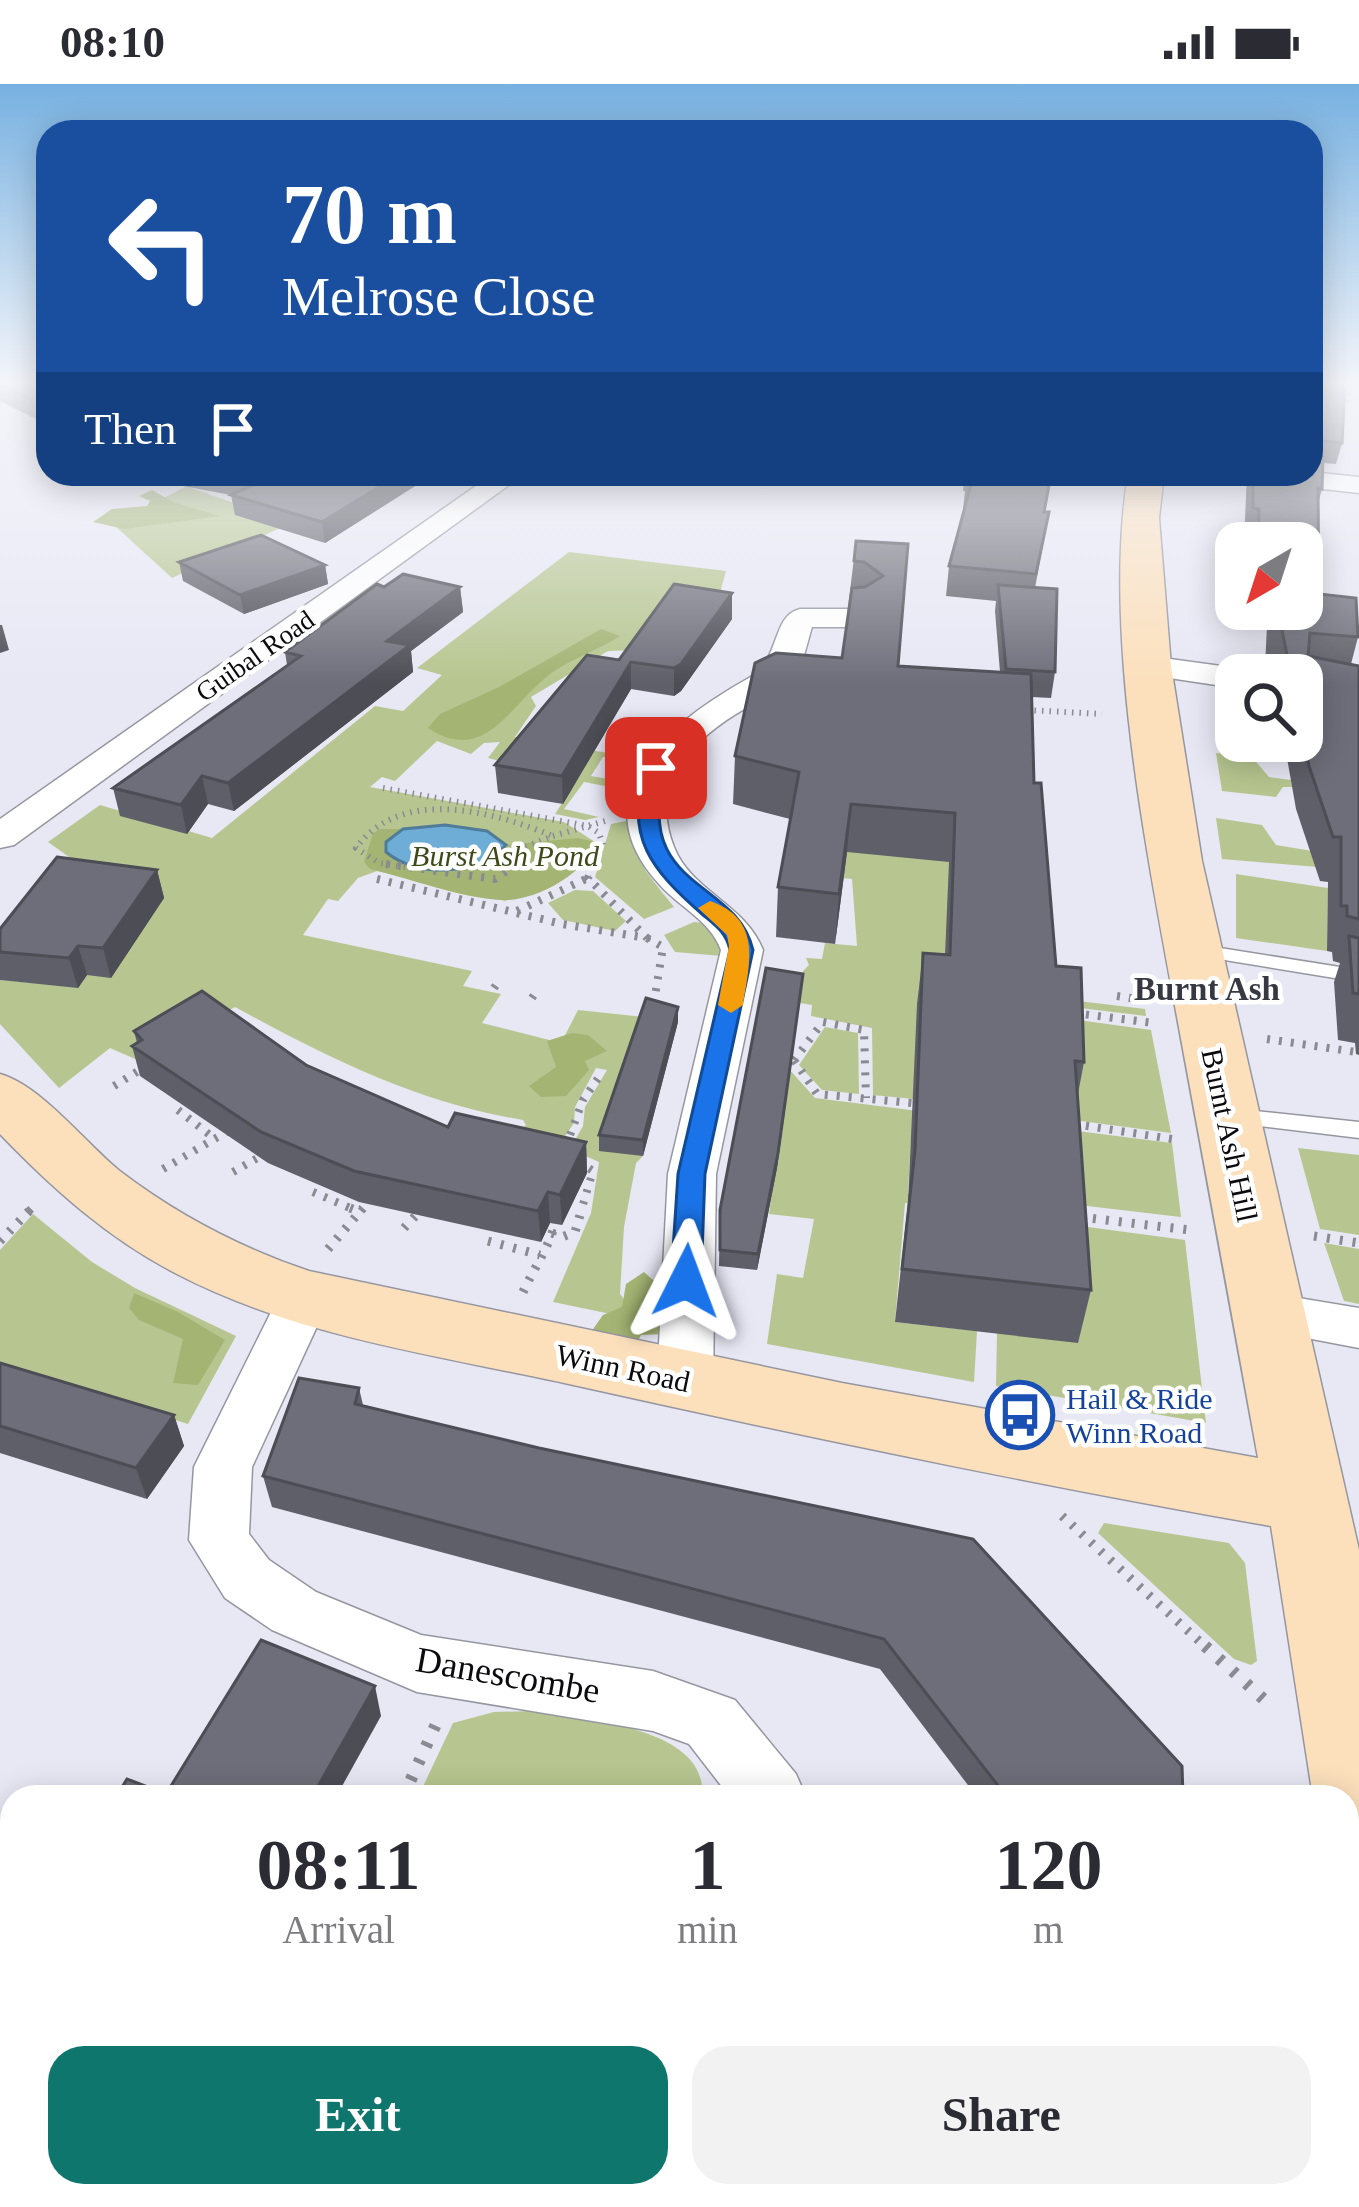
<!DOCTYPE html>
<style>
:root{--surface:#fff;--page:#f2f2f3;--text:#2b2b33;--muted:#7c7c81;--accent:#0f766e}
body{margin:0;font-family:Georgia,serif;background:var(--page);color:var(--text);height:100vh;display:flex;flex-direction:column;font-size:45px;white-space:nowrap}
*{box-sizing:border-box;margin:0}
p{font-size:39px;color:var(--muted)}
.icon{flex:none;width:66px;height:66px;fill:none;stroke:currentColor;stroke-width:2;stroke-linecap:round;stroke-linejoin:round}
.map{position:relative;flex:1;overflow:hidden}
.side{position:absolute;left:0px;top:1701px;width:1359px;height:423px;display:flex;flex-direction:column;background:var(--surface);border-radius:36px 36px 0 0;box-shadow:0 6px 30px #0003}
.side>*{flex:none}
.guide{position:absolute;left:36px;top:36px;width:1287px;height:366px;border-radius:36px;box-shadow:0 6px 30px #0003;background:#1a4fa0;color:#fff;overflow:hidden}
.needle{width:78px;rotate:219deg}
.buttons{position:absolute;left:1215px;top:438px;display:grid;gap:24px}
.buttons a{display:grid;place-items:center;width:108px;height:108px;border-radius:24px;background:var(--surface);box-shadow:0 6px 30px #0003;font-size:60px}
.pin{position:absolute;display:grid;place-items:center;width:102px;height:102px;color:#fff;margin:-51px;border-radius:24px;box-shadow:0 6px 18px #0006}
.me{position:absolute;width:132px;margin:-66px;rotate:3deg;stroke-linejoin:round;filter:drop-shadow(0 0 9px #0008)}
.turn{display:flex;align-items:center;gap:42px;height:252px;padding:0 48px;font-size:54px}
.turn .icon{width:156px;height:156px;stroke-width:2.5}
.turn b{display:block;font-size:84px;line-height:102px}
.then{display:flex;align-items:center;height:114px;padding:0 48px;background:#0003;gap:24px;font-size:45px}
.eta{display:flex;justify-content:space-evenly;align-items:center;height:204px;text-align:center}
.eta b{font-size:72px;font-weight:800;line-height:84px}
.button{display:flex;gap:24px;margin-top:auto;padding:24px 48px}
.button a{flex:1;height:138px;border-radius:36px;background:var(--accent);color:#fff;font-size:48px;font-weight:800;line-height:138px;text-align:center}
.button a+a{background:var(--page);color:var(--text)}
.status{display:flex;justify-content:space-between;align-items:center;height:84px;padding:0 60px;background:var(--surface);direction:ltr}
.status svg{height:33px;fill:currentColor}
.map>svg:first-child{display:block}
.green{fill:#b7c690}
.forest{fill:#a3b473}
.water{fill:#6eadd6;stroke:#507c9a;stroke-width:3}
.lines{fill:none;stroke-linecap:round;stroke-linejoin:round}
.lane-casing{stroke:#9696a1;stroke-width:3}
.street-casing{stroke:#9696a1;stroke-width:3}
.secondary-casing{stroke:#9696a1;stroke-width:3}
.path-far4{stroke:#898a92;stroke-width:4.5;stroke-dasharray:1.5 4.5;stroke-linecap:butt}
.path-far3{stroke:#898a92;stroke-width:6;stroke-dasharray:1.5 6;stroke-linecap:butt}
.path-far2{stroke:#898a92;stroke-width:8;stroke-dasharray:3 9;stroke-linecap:butt}
.path-far1{stroke:#898a92;stroke-width:9;stroke-dasharray:3 10;stroke-linecap:butt}
.path{stroke:#898a92;stroke-width:12;stroke-dasharray:4.5 14;stroke-linecap:butt}
.lane{fill:#fff;fill-rule:evenodd}
.street{fill:#fff;fill-rule:evenodd}
.secondary{fill:#fce0bc;fill-rule:evenodd}
.wall{fill:#5e5f68}
.shaded-wall{fill:#4c4d55}
.building{fill:#6d6e79;stroke:#4c4d55;stroke-width:3}
.route{fill:#1a73e8;stroke:#114b97;stroke-width:3}
.slow{fill:#f59e0b}
.labels{text-anchor:middle;dominant-baseline:central;stroke-width:9;stroke-linejoin:round;paint-order:stroke}
.far-street-label{font-size:27px;fill:#0b0b0f;stroke:#fff}
.park-label{font-size:30px;font-style:italic;fill:#3f4a1a;stroke:#fff}
.street-label{font-size:30px;fill:#0b0b0f;stroke:#fff}
.transit-label{font-size:30px;fill:#164399;stroke:#fff;text-anchor:start}
.neighbourhood-label{font-size:33px;font-weight:bold;fill:#373841;stroke:#fff}
.near-street-label{font-size:36px;fill:#0b0b0f;stroke:#fff}
</style>
<div class="status"><b>08:10</b><svg viewBox="0 0 49 12"><path d="M0 12V9h3v3zM5 12V6h3v6zM10 12V3h3v9zM15 12V0h3v12zM26 1h20v11H26zM47 4h2v5h-2z"/></svg></div>
<div class="map">
<svg width="1359" height="2123" viewBox="0 0 1359 2123">
<rect width="100%" height="100%" fill="#e7e8f4"/>
<path class="green" d="M 189,401 L 191,404 L 291,439 L 172,494 L 113,440 Z
M 569,468 L 726,487 L 720,509 L 642,566 L 608,567 L 531,613 L 536,622 L 515,653 L 631,673 L 603,673 L 591,692 L 614,696 L 615,704 L 584,698 L 564,725 L 599,733 L 585,736 L 555,730 L 584,685 L 516,681 L 488,674 L 500,658 L 484,659 L 471,670 L 437,657 L 395,697 L 382,693 L 370,703 L 564,738 L 595,758 L 591,774 L 548,802 L 505,817 L 377,787 L 358,794 L 338,817 L 328,815 L 303,851 L 472,887 L 463,902 L 501,910 L 482,939 L 561,959 L 578,926 L 644,933 L 643,1072 L 636,1079 L 624,1143 L 620,1210 L 640,1236 L 553,1218 L 591,1129 L 599,1078 L 570,1065 L 583,1042 L 585,1023 L 607,986 L 596,984 L 575,1023 L 574,1039 L 559,1061 L 513,1051 L 526,1041 L 523,1036 C 418,1019 328,974 235,923 L 142,978 L 110,964 L 59,1004 L 0,940 L 0,896 L 78,903 L 100,795 L 48,758 L 100,721 L 212,754 L 375,622 L 403,627 L 442,591 L 417,584 Z
M 854,637 L 1045,913 L 1145,925 L 1146,932 L 964,910 L 918,920 L 913,1015 L 873,1011 L 872,944 L 811,932 L 812,921 L 800,919 L 803,887 L 809,881 L 806,874 L 822,875 L 825,859 L 857,862 L 852,795 L 843,794 Z
M 1216,669 L 1252,673 L 1269,693 L 1291,696 L 1292,703 L 1283,703 L 1276,713 L 1222,707 Z
M 1216,734 L 1262,741 L 1276,761 L 1312,767 L 1317,783 L 1222,775 Z
M 631,736 C 633,778 649,791 674,823 L 644,835 L 595,793 L 611,740 Z
M 1236,790 L 1328,804 L 1327,867 L 1236,854 Z
M 575,806 L 593,807 L 626,837 L 615,847 L 563,836 L 548,819 Z
M 694,838 L 704,839 L 723,859 L 722,872 L 675,868 L 664,851 Z
M 1071,935 L 1151,946 L 1171,1049 L 1073,1036 Z
M 825,943 L 858,949 L 859,1010 L 822,1006 L 799,981 Z
M 789,985 L 815,1014 L 1172,1059 L 1181,1133 L 1070,1120 L 975,1059 L 911,1054 L 908,1109 L 915,1119 L 905,1119 L 895,1238 L 977,1247 L 974,1298 L 767,1260 L 777,1190 L 803,1194 L 814,1135 L 769,1130 Z
M 1298,1064 L 1359,1071 L 1359,1151 L 1320,1145 Z
M 33,1130 L 92,1178 L 135,1204 L 236,1252 L 188,1340 L 0,1281 L 0,1166 Z
M 1073,1141 L 1185,1156 L 1206,1339 L 996,1302 L 997,1249 Z
M 1324,1159 L 1359,1165 L 1359,1220 L 1344,1217 Z
M 1104,1439 L 1229,1459 L 1245,1479 L 1257,1577 L 1251,1581 L 1234,1575 L 1098,1449 Z
M 533,1627 C 583,1636 709,1642 702,1713 L 418,1713 L 453,1639 L 494,1628 Z"/>
<path class="forest" d="M 152,406 L 173,418 L 220,432 L 124,445 L 93,438 L 112,425 L 147,422 L 150,417 L 139,412 Z
M 601,545 L 620,552 C 599,566 573,574 553,588 C 511,617 487,683 428,644 L 440,630 L 499,603 Z
M 381,745 L 403,745 L 395,749 L 492,777 L 506,761 L 578,754 L 595,758 C 588,789 534,818 502,816 C 460,814 412,795 370,785 L 364,778 L 373,749 Z
M 572,949 L 588,951 L 607,967 L 585,977 L 589,986 L 566,1012 L 541,1013 L 529,1002 L 556,983 L 547,957 Z
M 644,1188 L 655,1198 L 663,1196 L 664,1250 L 641,1251 L 637,1259 L 591,1248 L 603,1231 L 622,1223 L 626,1200 Z
M 134,1209 L 178,1228 L 225,1256 L 198,1301 L 173,1299 L 183,1255 L 139,1236 L 129,1224 Z"/>
<path class="water" d="M 445,741 L 487,747 L 506,761 C 479,791 418,795 386,768 L 386,758 L 403,745 Z"/>
<g class="lines">
<g class="lane-casing">
<path id="lane" d="M 1195,860 L 1359,886 L 1359,898 L 1188,870 L 1185,866 Z
M 1227,1024 L 1359,1038 L 1359,1054 L 1219,1037 L 1215,1032 Z"/>
</g>
<g class="street-casing">
<path id="street" d="M 1311,388 L 1359,393 L 1359,409 L 1261,398 L 1248,390 Z
M 493,390 L 524,390 L 14,761 L 0,764 L 0,735 Z
M 800,525 L 859,525 L 875,534 L 859,543 L 812,543 C 807,559 803,582 793,595 C 783,608 760,615 746,624 C 694,654 648,698 674,763 C 691,807 745,820 763,866 L 716,1090 L 713,1297 L 705,1312 L 685,1318 L 665,1312 L 657,1297 L 668,1090 L 721,866 C 710,836 679,823 659,800 C 576,709 674,636 749,594 C 781,576 771,532 800,525 Z
M 1148,572 L 1236,584 L 1251,591 L 1236,591 L 1236,604 L 1136,589 L 1132,582 L 1136,575 Z
M 305,1193 L 324,1198 L 331,1212 L 252,1383 L 249,1450 L 269,1476 L 316,1508 L 421,1551 L 653,1587 L 735,1616 L 796,1690 L 806,1713 L 730,1713 L 689,1660 L 653,1647 L 417,1608 L 272,1546 L 225,1514 L 189,1456 L 194,1383 L 286,1198 Z
M 1268,1209 L 1359,1224 L 1359,1264 L 1249,1243 L 1241,1229 L 1249,1215 Z"/>
</g>
<g class="secondary-casing">
<path id="secondary" d="M 1128,390 L 1164,390 L 1159,434 L 1171,582 L 1202,777 L 1359,1466 L 1359,1752 L 1347,1747 L 1347,1713 L 1315,1713 L 1312,1707 L 1271,1442 C 1036,1401 802,1352 569,1300 C 437,1271 298,1253 177,1190 C 109,1155 53,1105 0,1050 L 0,990 C 42,1002 85,1059 121,1088 C 179,1132 241,1164 309,1187 L 842,1299 L 1258,1374 C 1230,1218 1201,1062 1172,906 C 1144,753 1103,544 1128,390 Z"/>
</g>
<path class="path-far4" d="M 1348,317 L 1351,301"/>
<path class="path-far3" d="M 1027,626 L 1102,630
M 383,704 L 588,742 L 599,749 L 603,761 L 593,783
M 553,752 L 605,737
M 405,783 L 379,779 L 356,764 C 401,702 492,727 553,752
M 516,783 L 525,763 L 553,752"/>
<path class="path-far2" d="M 386,780 L 495,795 L 517,780
M 377,795 L 562,840 L 647,854 L 588,794 L 594,780
M 517,827 L 588,794
M 647,854 L 663,863 L 653,924
M 494,904 L 498,898
M 1117,912 L 1151,917
M 532,914 L 536,908
M 1074,929 L 1154,939
M 1267,955 L 1356,968
M 783,974 L 794,976 L 817,1010 L 923,1020
M 794,976 L 823,938 L 864,946 L 866,1014
M 114,1002 L 143,984
M 178,1026 L 215,1055
M 1074,1040 L 1172,1055
M 566,1062 L 583,1016 L 601,990
M 579,1078 L 593,1087 L 581,1127
M 163,1085 L 228,1047
M 233,1088 L 268,1068
M 313,1108 L 357,1127
M 29,1127 L 35,1121
M 361,1127 L 373,1112"/>
<path class="path-far1" d="M 350,1124 L 360,1128
M 1080,1133 L 1190,1146
M 404,1144 L 420,1127
M 552,1149 L 562,1153 L 575,1148 L 582,1124
M 1314,1152 L 1359,1159
M 0,1157 L 32,1124
M 488,1157 L 540,1171
M 328,1165 L 363,1124
M 523,1208 C 534,1184 548,1165 555,1140
M 1062,1432 L 1208,1565"/>
<path class="path" d="M 1205,1562 L 1270,1621
M 403,1713 L 437,1638
M 0,1830 L 12,1835
M 1122,2112 L 1129,2123
M 1218,2112 L 1255,2123
M 239,2123 L 243,2112"/>
<use href="#lane" class="lane"/>
<use href="#street" class="street"/>
<use href="#secondary" class="secondary"/>
</g>
<path class="wall" d="M 0,301 L 48,301 L 48,341 L 0,317 Z
M 1311,301 L 1342,359 L 1336,380 L 1323,379 L 1322,405 L 1318,419 L 1319,510 L 1358,553 L 1351,580 L 1359,582 L 1359,971 L 1356,970 L 1355,959 L 1338,956 L 1334,898 L 1340,879 L 1333,877 L 1332,868 L 1327,867 L 1328,798 L 1320,797 L 1296,725 L 1284,657 L 1302,657 L 1302,591 L 1272,591 L 1270,581 L 1265,581 L 1267,542 L 1260,541 L 1259,525 L 1302,525 L 1302,459 L 1244,459 L 1247,390 L 1311,390 Z
M 141,390 L 434,390 L 325,459 L 235,431 L 231,411 L 151,396 L 141,392 Z
M 965,390 L 1049,390 L 1045,428 L 1049,428 L 1035,504 L 1055,588 L 1051,614 L 1032,613 L 1034,699 L 1056,882 L 1084,978 L 1078,1010 L 1091,1206 L 1078,1259 L 895,1238 L 908,1119 L 917,920 L 923,869 L 945,871 L 949,778 L 847,768 L 835,860 L 776,853 L 778,803 L 790,735 L 733,720 L 735,672 L 842,574 L 856,457 L 908,460 L 898,582 L 1000,588 L 995,527 L 996,517 L 946,512 L 949,482 L 964,425 L 963,425 L 965,407 L 963,407 Z
M 179,478 L 325,481 L 328,500 L 244,530 L 183,497 Z
M 384,503 L 460,503 L 463,528 L 411,567 L 413,588 L 234,727 L 208,720 L 187,750 L 120,732 L 113,704 L 287,581 L 285,568 Z
M 732,509 L 732,535 L 681,607 L 674,612 L 631,605 L 563,720 L 498,709 L 495,681 L 619,576 Z
M 157,786 L 164,814 L 111,894 L 87,891 L 78,904 L 0,896 L 0,845 Z
M 803,890 L 777,1084 L 757,1186 L 719,1182 L 720,1126 Z
M 678,938 L 643,1072 L 599,1067 L 599,1051 Z
M 134,947 L 306,981 L 448,1043 L 586,1058 L 587,1089 L 562,1141 L 550,1139 L 541,1158 L 359,1118 L 268,1079 L 140,992 L 132,962 L 137,959 Z
M 0,1279 L 174,1331 L 184,1362 L 147,1415 L 0,1369 Z
M 359,1304 L 363,1321 L 539,1364 L 1183,1713 L 977,1713 L 880,1585 L 272,1423 L 263,1392 Z"/>
<path class="shaded-wall" d="M 400,390 L 434,390 L 325,459 L 322,438 Z
M 325,481 L 328,500 L 244,530 L 240,511 Z
M 460,503 L 463,528 L 411,567 L 413,588 L 234,727 L 228,699 L 387,557 Z
M 732,509 L 732,535 L 681,607 L 674,612 L 674,584 Z
M 0,541 L 2,541 L 9,566 L 0,569 Z
M 631,578 L 631,605 L 563,720 L 562,692 Z
M 202,692 L 208,720 L 187,750 L 181,721 Z
M 851,720 L 847,768 L 835,860 L 839,810 Z
M 157,786 L 164,814 L 111,894 L 103,864 Z
M 78,862 L 87,891 L 78,904 L 69,874 Z
M 803,890 L 777,1084 L 757,1186 L 758,1170 Z
M 678,923 L 678,938 L 643,1072 L 643,1056 Z
M 586,1058 L 587,1089 L 562,1141 L 560,1111 Z
M 548,1108 L 550,1139 L 541,1158 L 538,1127 Z
M 174,1331 L 184,1362 L 147,1415 L 136,1384 Z
M 375,1602 L 381,1632 L 336,1713 L 312,1713 Z
M 80,2112 L 141,2112 L 136,2123 L 75,2123 Z"/>
<path class="building" d="M 2,301 L 48,301 L 48,324 L 46,324 Z
M 1311,301 L 1345,301 L 1342,359 L 1321,357 L 1320,363 L 1311,363 Z
M 1311,371 L 1323,372 L 1322,405 L 1318,404 L 1319,510 L 1356,514 L 1358,553 L 1310,549 L 1308,572 L 1359,582 L 1359,835 L 1347,832 L 1347,822 L 1341,822 L 1341,753 L 1333,753 L 1309,682 L 1302,649 L 1302,591 L 1291,591 L 1281,541 L 1275,540 L 1276,525 L 1302,525 L 1302,459 L 1258,459 L 1259,425 L 1253,424 L 1253,390 L 1311,390 Z
M 223,390 L 400,390 L 322,438 L 231,411 L 262,397 Z
M 967,390 L 1047,390 L 1046,396 L 1050,396 L 1044,428 L 1049,428 L 1036,490 L 949,482 L 972,397 L 966,397 Z
M 261,451 L 325,481 L 240,511 L 179,478 Z
M 856,457 L 908,460 L 898,582 L 1031,590 L 1034,699 L 1041,699 L 1056,882 L 1081,884 L 1084,978 L 1075,977 L 1091,1206 L 902,1185 L 915,1066 L 923,869 L 950,871 L 955,729 L 851,720 L 839,810 L 778,803 L 799,688 L 735,672 L 755,579 L 776,569 L 842,574 L 852,504 L 865,503 L 883,492 L 864,478 L 854,477 Z
M 403,490 L 460,503 L 387,557 L 410,561 L 228,699 L 202,692 L 181,721 L 113,704 L 301,572 L 285,568 L 377,500 L 384,503 Z
M 674,500 L 732,509 L 681,580 L 674,584 L 631,578 L 562,692 L 495,681 L 587,571 L 619,576 Z
M 998,501 L 1057,505 L 1055,588 L 1006,585 Z
M 57,773 L 157,786 L 103,864 L 78,862 L 69,874 L 0,868 L 0,845 Z
M 1349,852 L 1359,854 L 1359,910 L 1353,909 Z
M 766,884 L 803,890 L 778,1069 L 758,1170 L 720,1166 L 720,1126 Z
M 202,907 L 306,981 L 448,1043 L 455,1029 L 586,1058 L 560,1111 L 548,1108 L 538,1127 L 354,1087 L 261,1048 L 132,962 L 142,956 L 134,947 Z
M 646,914 L 678,923 L 643,1056 L 599,1051 Z
M 0,1279 L 174,1331 L 136,1384 L 0,1342 Z
M 299,1294 L 359,1304 L 355,1320 L 539,1364 L 973,1455 L 1182,1682 L 1183,1713 L 1003,1713 L 1003,1708 L 884,1555 L 263,1392 Z
M 261,1556 L 375,1602 L 312,1713 L 116,1713 L 127,1695 L 166,1710 Z
M 0,1941 L 12,1945 L 12,2112 L 80,2112 L 75,2123 L 0,2123 Z
M 293,2112 L 887,2112 L 930,2123 L 289,2123 Z"/>
<linearGradient id="sky" x2="0" y2="1"><stop stop-color="#77b1e1"/><stop offset="0.5" stop-color="#f4f5fa"/><stop offset="1" stop-color="#f4f5fa" stop-opacity="0"/></linearGradient>
<rect width="1359" height="599" fill="url(#sky)"/>
<path class="route" d="M 656,678 L 666,684 C 631,807 736,793 753,866 L 705,1090 L 701,1197 L 696,1204 L 675,1204 L 671,1197 L 678,1090 L 730,866 C 726,848 715,841 702,830 C 652,786 624,754 645,684 Z"/>
<path class="slow" d="M 710,817 C 762,835 750,878 743,921 L 731,929 L 718,921 L 729,862 L 727,851 L 698,824 Z"/>
<defs>
<g id="bus-ring" transform="scale(3.45)"><circle r="9.5" fill="#fff" stroke="#1a4fb4" stroke-width="1.5"/><path d="M-5-6H5V4H4V6H2V4H-2V6H-4V4H-5ZM-3.5-4V0h7V-4ZM-3.5 1.2v1.5H-2V1.2ZM2 1.2v1.5H3.5V1.2Z" fill="#1a4fb4"/></g>
</defs>
<g fill-rule="evenodd">
<use href="#bus-ring" x="1020" y="1331"/>
</g>
<g class="labels">
<g class="far-street-label">
<text transform="translate(255 572) rotate(-35)">Guibal Road</text>
</g>
<g class="park-label">
<text x="505" y="771">Burst Ash Pond</text>
</g>
<g class="street-label">
<text transform="translate(1230 1051) rotate(78)">Burnt Ash Hill</text>
<text transform="translate(623 1284) rotate(12)">Winn Road</text>
</g>
<g class="transit-label">
<text x="1066" y="1314">Hail &amp; Ride<tspan x="1066" dy="34">Winn Road</tspan></text>
</g>
<g class="neighbourhood-label">
<text x="1207" y="905">Burnt Ash</text>
</g>
<g class="near-street-label">
<text transform="translate(508 1591) rotate(10)">Danescombe</text>
</g>
</g>
</svg>
<div class="buttons">
<a><svg class="needle" viewBox="-14 -14 28 28"><path d="M0-13l5 13h-10z" fill="#e53935"/><path d="M0 13l5-13h-10z" fill="#7c7c81"/></svg></a>
<a><svg class="icon" aria-label="search" viewBox="0 0 24 24"><circle cx="10" cy="10" r="6"/><path d="M15 15l6 6"/></svg></a>
</div>
<div class="pin" style="left:656px;top:684px;background:#d93025"><svg class="icon" aria-label="arrive" viewBox="0 0 24 24"><path d="M6 21V4h12l-3 4 3 4H6"/></svg></div>
<svg class="me" style="left:686px;top:1197px" viewBox="-20 -20 40 40"><path d="M0-17L14 15 0 8-14 15z" fill="#1a73e8" stroke="#fff" stroke-width="4"/></svg>
<div class="guide">
<div class="turn"><svg class="icon" aria-label="left" viewBox="0 0 24 24"><path d="M17 20v-9H6M10 6l-5 5 5 5"/></svg><div><b>70 m</b>Melrose Close</div></div>
<div class="then">Then<svg class="icon" aria-label="arrive" viewBox="0 0 24 24"><path d="M6 21V4h12l-3 4 3 4H6"/></svg></div>
</div>
<section class="side">
<div class="eta">
<div><b>08:11</b><p>Arrival</p></div>
<div><b>1</b><p>min</p></div>
<div><b>120</b><p>m</p></div>
</div>
<div class="button"><a>Exit</a><a>Share</a></div>
</section>
</div>
